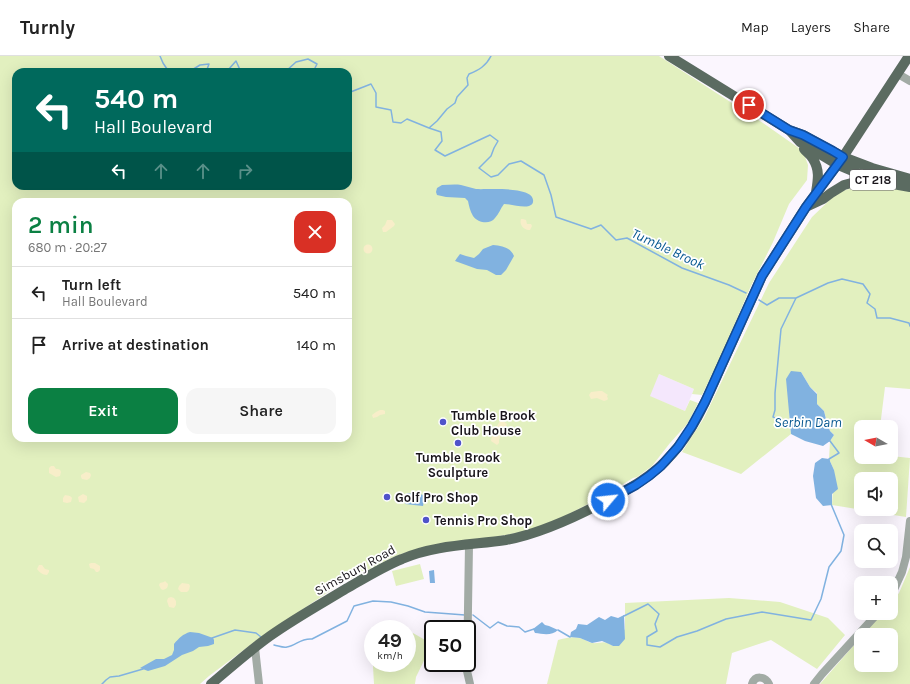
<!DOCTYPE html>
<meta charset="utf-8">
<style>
:root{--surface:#fff;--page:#f6f6f6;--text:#222;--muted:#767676;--line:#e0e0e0;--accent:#0b8043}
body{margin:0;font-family:Karla,sans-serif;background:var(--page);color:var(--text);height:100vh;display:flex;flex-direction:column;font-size:15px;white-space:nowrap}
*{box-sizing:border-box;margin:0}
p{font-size:13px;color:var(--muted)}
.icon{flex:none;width:22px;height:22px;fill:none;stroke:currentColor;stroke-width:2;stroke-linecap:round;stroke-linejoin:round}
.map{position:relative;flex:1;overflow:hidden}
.side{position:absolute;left:12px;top:142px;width:340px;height:244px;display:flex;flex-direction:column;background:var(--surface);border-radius:12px;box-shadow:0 4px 16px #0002}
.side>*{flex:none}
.banner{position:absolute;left:12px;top:12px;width:340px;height:122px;border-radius:12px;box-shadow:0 4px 16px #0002;background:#00695c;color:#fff;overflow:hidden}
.needle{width:26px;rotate:279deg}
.controls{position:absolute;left:854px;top:364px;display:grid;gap:8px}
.controls a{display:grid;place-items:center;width:44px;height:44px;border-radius:8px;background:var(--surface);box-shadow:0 4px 16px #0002;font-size:20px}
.speed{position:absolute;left:364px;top:564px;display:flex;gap:8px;font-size:20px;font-weight:700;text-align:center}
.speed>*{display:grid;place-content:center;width:52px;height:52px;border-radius:50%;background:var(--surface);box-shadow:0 4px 16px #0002;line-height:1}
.speed small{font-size:10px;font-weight:400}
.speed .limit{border:2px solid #111;border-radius:6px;background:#fff;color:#111}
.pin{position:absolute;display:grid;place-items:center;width:34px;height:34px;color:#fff;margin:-17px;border:2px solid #fff;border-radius:50%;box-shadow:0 1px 4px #0007}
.me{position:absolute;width:44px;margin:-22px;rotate:62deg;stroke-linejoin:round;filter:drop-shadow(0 0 3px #0008)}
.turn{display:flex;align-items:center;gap:14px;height:84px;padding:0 16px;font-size:18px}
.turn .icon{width:52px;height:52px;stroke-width:2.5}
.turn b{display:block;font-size:28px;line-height:34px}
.lanes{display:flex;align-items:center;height:38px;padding:0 16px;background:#0003;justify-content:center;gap:20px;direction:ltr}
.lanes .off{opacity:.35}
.round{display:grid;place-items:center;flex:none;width:42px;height:42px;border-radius:12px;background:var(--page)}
.headline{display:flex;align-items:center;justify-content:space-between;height:68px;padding:0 16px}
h1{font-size:24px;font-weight:600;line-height:30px;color:var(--accent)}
.cta{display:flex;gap:8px;margin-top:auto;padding:8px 16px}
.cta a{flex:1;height:46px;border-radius:12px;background:var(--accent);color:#fff;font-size:16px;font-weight:600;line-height:46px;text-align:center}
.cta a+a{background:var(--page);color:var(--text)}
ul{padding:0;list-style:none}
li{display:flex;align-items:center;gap:12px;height:52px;padding:0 16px;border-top:1px solid var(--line)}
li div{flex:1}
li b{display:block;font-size:15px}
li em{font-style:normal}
header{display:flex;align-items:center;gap:24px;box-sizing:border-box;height:56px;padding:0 20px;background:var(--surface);border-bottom:1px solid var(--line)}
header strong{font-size:19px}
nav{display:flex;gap:22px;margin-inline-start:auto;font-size:14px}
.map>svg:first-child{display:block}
.built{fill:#f4e7fc}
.green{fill:#e2f0bf;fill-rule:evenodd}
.sand{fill:#f8eec9}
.water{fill:#81b2e0}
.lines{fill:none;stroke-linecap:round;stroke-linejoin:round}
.stream{stroke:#81b2e0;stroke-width:1.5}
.minor{stroke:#a2aba5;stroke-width:8}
.major{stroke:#5b6b61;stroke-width:10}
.route-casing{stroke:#114b97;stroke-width:10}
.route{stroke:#1a73e8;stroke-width:7}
.poi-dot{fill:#4f53ca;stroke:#fff;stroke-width:1.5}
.labels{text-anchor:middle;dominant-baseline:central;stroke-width:3.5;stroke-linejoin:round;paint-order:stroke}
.shield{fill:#fff;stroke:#5e5b5f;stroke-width:1}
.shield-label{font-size:12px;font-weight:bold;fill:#19151b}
.poi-label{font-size:13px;font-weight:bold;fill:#19151b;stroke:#fff;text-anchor:start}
.street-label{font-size:13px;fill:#19151b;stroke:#fff}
.water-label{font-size:14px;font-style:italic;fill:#065790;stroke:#fff}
</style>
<header>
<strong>Turnly</strong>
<nav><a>Map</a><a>Layers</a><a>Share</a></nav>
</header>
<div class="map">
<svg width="910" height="628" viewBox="0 0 910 628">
<rect width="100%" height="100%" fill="#fbf6fe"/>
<path class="built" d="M 659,318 L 694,333 L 685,355 L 649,340 Z"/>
<path class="green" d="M 0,0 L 659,0 L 763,67 L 803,95 L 808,109 L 807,124 L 789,148 L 773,186 L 750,232 L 720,303 L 702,339 L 692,338 L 694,333 L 659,318 L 650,340 L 685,355 L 690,344 L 698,347 L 688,367 L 670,387 L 652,410 L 637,421 L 633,422 L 609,437 L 552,467 L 523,476 L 407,496 L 391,502 L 339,529 L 261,581 L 209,620 L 200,628 L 0,628 ZM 16,16 L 348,16 L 348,130 L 16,130 ZM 16,146 L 348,146 L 348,382 L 16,382 Z
M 864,129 L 910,135 L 910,333 L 885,331 L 880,371 L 861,371 L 861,401 L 891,401 L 891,400 L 910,402 L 906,461 L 832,449 L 834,414 L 829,403 L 830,385 L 834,379 L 830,375 L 827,366 L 824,355 L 817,348 L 817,337 L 810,331 L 801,316 L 789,357 L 791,378 L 741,418 L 682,396 L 704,362 L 769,227 L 812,161 L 838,136 ZM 861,423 L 891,423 L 891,453 L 861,453 Z
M 420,508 L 424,523 L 396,530 L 392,515 Z
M 910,511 L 910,628 L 820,628 L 861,581 L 861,609 L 891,609 L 891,579 L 862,579 L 882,557 L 891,557 L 891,546 L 899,537 Z
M 729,542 L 780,546 L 828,562 L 845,579 L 817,613 L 771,584 L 732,597 L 726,628 L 547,628 L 558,584 C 565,582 572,580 580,582 C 584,583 588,586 592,587 C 601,588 603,583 613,590 L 625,573 L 625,547 Z
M 413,577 L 432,588 L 416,621 L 415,628 L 374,628 L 372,593 L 373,592 L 373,607 L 407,607 L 407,584 Z"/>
<path class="sand" d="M 521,163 L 523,163 L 526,164 L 527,168 L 531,168 L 532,170 L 530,174 C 524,174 519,169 521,163 Z
M 387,164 L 392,164 L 395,168 L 394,170 L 386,176 L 383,176 L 382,172 L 385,169 Z
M363.5 193a4.5 4.5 0 1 1 9 0a4.5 4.5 0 1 1-9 0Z
M 599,335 L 602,335 L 608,339 L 607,340 L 608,343 L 607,344 L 604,345 L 597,342 L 591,343 L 589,339 L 591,336 Z
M 380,354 L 383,354 L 385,355 L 385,358 L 380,359 L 377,361 L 373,362 L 372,359 L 376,356 Z
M 500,365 L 503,365 L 507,368 L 506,371 L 500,375 L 496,372 L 497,370 Z
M 495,378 L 500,380 L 500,381 L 499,384 L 499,387 L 497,389 L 491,385 L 492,380 Z
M 51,410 L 54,410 L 56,413 C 59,413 60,413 61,416 L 60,420 L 56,421 L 49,417 L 49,412 Z
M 86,416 L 90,417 L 91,419 L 90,422 L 87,424 L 82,423 L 81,421 L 81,419 Z
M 83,438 L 87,440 L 87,444 L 84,447 L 79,446 L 78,441 Z
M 65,439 C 68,440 70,439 72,442 L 71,446 L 67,447 L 63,446 L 63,442 Z
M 91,507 L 95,507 L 100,510 L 100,514 L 98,516 L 96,516 L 94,513 L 90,512 L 89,508 Z
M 39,509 L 42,509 L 45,513 L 49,514 L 49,516 L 47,519 C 43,519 39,516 37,513 Z
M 165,525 L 168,528 C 168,532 166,533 163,534 L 161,533 L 159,529 L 160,527 L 164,526 Z
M 182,527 L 189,528 L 190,530 L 189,534 L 187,536 L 181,536 L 178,533 L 179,530 Z
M 171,541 L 174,542 L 176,545 L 176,549 L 174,552 L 169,551 L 167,545 L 168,542 Z"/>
<path class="water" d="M 442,129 C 448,129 455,128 461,129 C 466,130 471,132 476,133 C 486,134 536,129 533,146 C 533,148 531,149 529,150 C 522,152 512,148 504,148 C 500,153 499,158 495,162 C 490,169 478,167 473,160 C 470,155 469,150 468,145 L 465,142 L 446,141 L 437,139 L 436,136 L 437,132 Z
M 493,189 C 502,190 510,191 514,200 L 506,214 L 501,219 L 496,219 L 487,214 L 477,213 L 455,205 L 457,202 L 460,198 L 466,200 L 474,202 L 479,198 L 483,193 Z
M 791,315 L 801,316 L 810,331 L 817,338 L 817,348 L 824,355 L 827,367 L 830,375 L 834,379 L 830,385 L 823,390 L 805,385 L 791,378 L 786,323 Z
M 822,402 L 829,403 L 834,414 L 838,433 L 832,438 L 832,449 L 823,450 L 816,442 L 813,420 L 815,407 Z
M 407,437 L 425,439 L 423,450 L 405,448 Z
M 434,514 L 435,527 L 430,527 L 429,515 Z
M 624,559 L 625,583 L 619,590 L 613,590 L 609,588 L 602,585 L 592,587 L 580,582 L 570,581 L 571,576 L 576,573 L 578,568 L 587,569 L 599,561 L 605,564 L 611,560 L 618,562 Z
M 542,566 L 545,569 L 549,570 L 558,574 C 552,580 543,578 535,577 L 533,573 Z
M 190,576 L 199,577 L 213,582 L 214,584 L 214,588 L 208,590 L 199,591 L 193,595 L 182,599 L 165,610 L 148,615 L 140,612 L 156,603 L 164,603 L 172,599 L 174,594 L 174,588 C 179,582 183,578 190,576 Z"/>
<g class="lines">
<path class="stream" d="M 160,0 L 163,7 L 169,16
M 193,16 L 192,14 L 200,9 L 209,8 L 206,16
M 227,16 L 228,14 L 236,5 L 241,16
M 285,16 L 296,6 L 308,3 L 317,8 L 313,16
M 348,37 L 371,28 L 376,37 L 376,51 L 391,54 L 393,66 L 401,67 L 407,63 L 429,72 L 441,76 L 442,85 L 435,94 L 445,100 L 490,79 L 498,85 L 494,92 L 491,100 L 479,112 L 491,121 L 498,119 L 509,108 L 521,105 L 544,119 L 551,139 L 556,161 L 591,173 L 601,169 L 616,184 L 627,182 L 682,212 L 729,229 L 746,237
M 429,72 L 437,65 L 447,53 L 455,47 L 457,41 L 468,29 L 467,22 L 469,18 C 479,14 486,10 491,0
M 759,244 L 767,249 L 779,242 L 796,242 L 828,227 L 842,223 L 863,228 L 870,238 L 867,247 L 875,253 L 877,262 L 890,262 L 909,267 L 910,270
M 792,369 L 773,361 L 775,354 L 775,337 L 781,273 L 796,242
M 828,384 L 830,385 L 839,397 L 829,403 L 829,405
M 473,559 L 490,572 L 498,566 L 507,570 L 519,571 L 525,576 L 534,573
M 624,560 L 648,548 L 659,558 L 655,568 L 657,575 L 647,581 L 647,589 L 660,591 L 677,581 L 697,575 L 726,563 L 762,556 L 811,564 L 821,543 L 829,511 L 841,495 L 844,479 L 831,448
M 558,574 L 570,581
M 212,582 L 235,574 L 256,577 L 261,581
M 274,589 C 279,590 283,592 287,591 C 296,590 300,582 312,583 L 347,565 L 354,550 L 373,545 L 391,546 L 408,550 L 425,556 L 465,559
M 102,628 L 106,624 L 110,621 L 119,620 L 143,613"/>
<path class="minor" d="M 898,18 L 910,25
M 469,489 L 467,615 L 470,628
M 891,540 L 902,516 L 906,501 L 910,465
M 255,592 L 259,628
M 752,628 C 755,619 765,620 769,628
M 814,628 L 822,618 L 878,557"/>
<path class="major" d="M 669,0 L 789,74 L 803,79 L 843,101 L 872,112 L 910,123
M 790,75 L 800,86 L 838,109 L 876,125 L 910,131
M 804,93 C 807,97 811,99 813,103 C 820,114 818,124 816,136
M 808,150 L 823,143 L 831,137 L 844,129 L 859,125 L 872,125
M 211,628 C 230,612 249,595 270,580 C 294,563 319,549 344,534 C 363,523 382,511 402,503 C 434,489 472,489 506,484 C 538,478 569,464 598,449 C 625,435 652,422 672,398 C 694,374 707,342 720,313 C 734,282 748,251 762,220 L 806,151 L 843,101 L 909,0"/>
</g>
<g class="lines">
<g class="route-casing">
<path id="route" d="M 608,444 L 636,429 L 649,420 L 661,410 L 678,391 L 692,370 L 705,346 L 762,220 L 806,151 L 843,101 L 833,95 L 803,79 L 789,74 L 749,49"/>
</g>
<use href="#route" class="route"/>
</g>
<g class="poi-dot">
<circle cx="443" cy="366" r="4"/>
<circle cx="458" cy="387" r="4"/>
<circle cx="387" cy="441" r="4"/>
<circle cx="426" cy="464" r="4"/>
</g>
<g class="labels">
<rect class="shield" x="850" y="114" width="46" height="20" rx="3"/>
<g class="shield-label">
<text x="873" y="124">CT 218</text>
</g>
<g class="poi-label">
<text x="451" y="359">Tumble Brook<tspan x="451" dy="15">Club House</tspan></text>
<text x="458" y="401" text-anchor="middle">Tumble Brook<tspan x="458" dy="15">Sculpture</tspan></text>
<text x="395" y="441">Golf Pro Shop</text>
<text x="434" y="464">Tennis Pro Shop</text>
</g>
<g class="street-label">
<text transform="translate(355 514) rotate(-29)">Simsbury Road</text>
</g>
<g class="water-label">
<text transform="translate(668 193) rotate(25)">Tumble Brook</text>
<text x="808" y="366">Serbin Dam</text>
</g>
</g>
</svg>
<div class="controls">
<a><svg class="needle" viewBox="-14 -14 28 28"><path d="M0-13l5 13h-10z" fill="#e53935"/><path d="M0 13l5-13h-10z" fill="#767676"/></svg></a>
<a><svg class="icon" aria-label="sound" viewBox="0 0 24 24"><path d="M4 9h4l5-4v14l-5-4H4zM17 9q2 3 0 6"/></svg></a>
<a><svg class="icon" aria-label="search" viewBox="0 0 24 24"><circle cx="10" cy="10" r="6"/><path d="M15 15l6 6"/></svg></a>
<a>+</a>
<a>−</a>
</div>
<div class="speed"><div>49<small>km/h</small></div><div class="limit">50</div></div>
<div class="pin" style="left:749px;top:49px;background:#d93025"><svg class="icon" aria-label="arrive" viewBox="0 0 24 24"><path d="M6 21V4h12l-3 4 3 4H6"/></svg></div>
<svg class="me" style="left:608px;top:444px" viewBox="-20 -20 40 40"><circle r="17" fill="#1a73e8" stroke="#fff" stroke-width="3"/><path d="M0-11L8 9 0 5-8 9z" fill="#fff"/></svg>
<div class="banner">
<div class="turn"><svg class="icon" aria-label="left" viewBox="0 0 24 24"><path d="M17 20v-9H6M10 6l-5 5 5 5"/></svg><div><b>540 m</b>Hall Boulevard</div></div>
<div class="lanes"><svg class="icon" aria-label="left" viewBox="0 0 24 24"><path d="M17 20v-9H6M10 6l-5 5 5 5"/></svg><svg class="icon off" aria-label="ahead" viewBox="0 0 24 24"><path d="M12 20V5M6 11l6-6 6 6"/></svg><svg class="icon off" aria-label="ahead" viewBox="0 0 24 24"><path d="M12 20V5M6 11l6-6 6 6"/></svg><svg class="icon off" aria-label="right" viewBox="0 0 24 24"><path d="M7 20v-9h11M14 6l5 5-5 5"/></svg></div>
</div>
<section class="side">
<div class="headline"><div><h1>2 min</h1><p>680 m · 20:27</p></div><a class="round" style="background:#d93025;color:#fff"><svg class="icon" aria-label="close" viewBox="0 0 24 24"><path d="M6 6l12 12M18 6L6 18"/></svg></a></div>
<ul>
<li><svg class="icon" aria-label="left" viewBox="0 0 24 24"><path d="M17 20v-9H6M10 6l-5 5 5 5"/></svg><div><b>Turn left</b><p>Hall Boulevard</p></div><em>540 m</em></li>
<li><svg class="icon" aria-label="arrive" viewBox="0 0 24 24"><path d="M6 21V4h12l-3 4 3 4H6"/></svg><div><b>Arrive at destination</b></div><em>140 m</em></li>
</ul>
<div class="cta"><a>Exit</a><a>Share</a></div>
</section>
</div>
